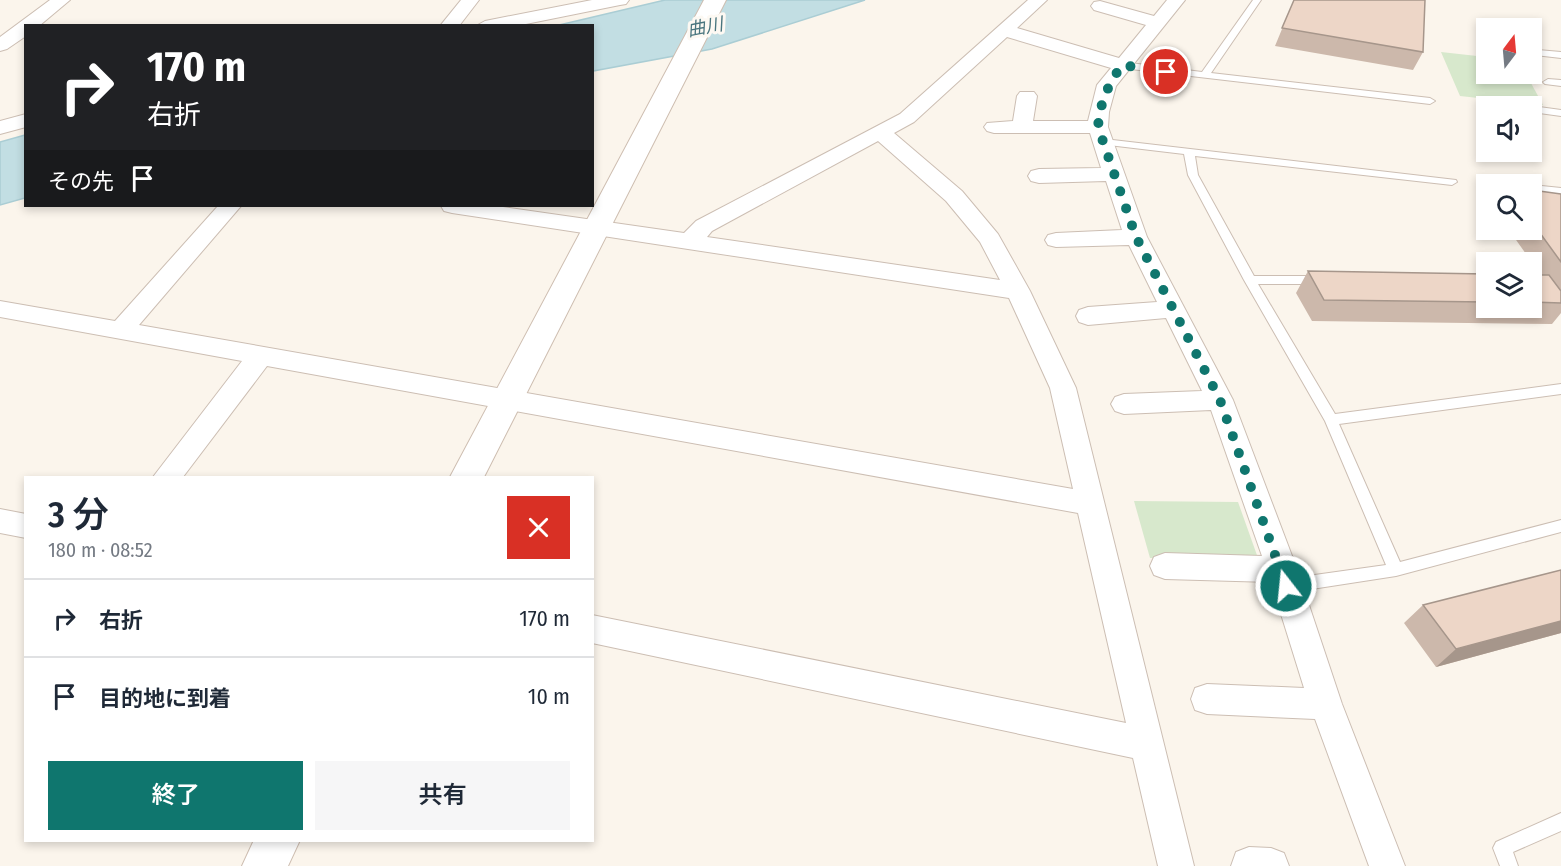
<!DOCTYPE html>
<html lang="ja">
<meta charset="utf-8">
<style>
:root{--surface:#fff;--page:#f6f6f7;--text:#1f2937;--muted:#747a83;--line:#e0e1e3;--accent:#0f766e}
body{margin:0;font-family:"Fira Sans Condensed","Noto Sans JP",sans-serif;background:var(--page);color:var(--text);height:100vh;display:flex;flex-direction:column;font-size:22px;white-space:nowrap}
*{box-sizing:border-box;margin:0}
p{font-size:20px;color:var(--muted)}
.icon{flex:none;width:33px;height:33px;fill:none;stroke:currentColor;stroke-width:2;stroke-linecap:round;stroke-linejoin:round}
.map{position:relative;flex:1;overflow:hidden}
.sheet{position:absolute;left:24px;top:476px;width:570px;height:366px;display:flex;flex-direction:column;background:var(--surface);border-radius:0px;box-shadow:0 3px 9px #0003}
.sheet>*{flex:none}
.banner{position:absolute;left:24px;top:24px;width:570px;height:183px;border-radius:0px;box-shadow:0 3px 9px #0003;background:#202124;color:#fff;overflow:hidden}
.needle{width:39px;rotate:16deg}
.buttons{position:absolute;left:1476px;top:18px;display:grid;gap:12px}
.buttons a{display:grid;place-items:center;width:66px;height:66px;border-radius:0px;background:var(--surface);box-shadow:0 3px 9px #0003;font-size:30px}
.pin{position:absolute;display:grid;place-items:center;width:51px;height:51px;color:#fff;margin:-26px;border:3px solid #fff;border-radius:50%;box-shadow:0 2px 6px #0007}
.me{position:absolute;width:66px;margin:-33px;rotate:344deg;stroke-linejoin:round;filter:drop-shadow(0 0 4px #0008)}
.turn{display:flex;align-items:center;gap:21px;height:126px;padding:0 24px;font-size:27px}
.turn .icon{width:78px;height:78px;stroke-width:2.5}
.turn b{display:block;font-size:42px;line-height:51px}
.then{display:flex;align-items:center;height:57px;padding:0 24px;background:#0003;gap:12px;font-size:22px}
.round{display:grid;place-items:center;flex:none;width:63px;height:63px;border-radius:0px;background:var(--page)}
.head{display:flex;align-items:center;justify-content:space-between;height:102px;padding:0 24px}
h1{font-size:36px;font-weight:600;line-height:45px}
.primary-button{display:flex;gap:12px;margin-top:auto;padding:12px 24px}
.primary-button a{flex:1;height:69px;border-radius:0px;background:var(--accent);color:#fff;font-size:24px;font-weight:600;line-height:69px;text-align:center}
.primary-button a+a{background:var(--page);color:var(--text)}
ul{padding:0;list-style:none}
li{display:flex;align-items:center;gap:18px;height:78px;padding:0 24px;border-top:2px solid var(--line)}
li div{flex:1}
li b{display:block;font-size:22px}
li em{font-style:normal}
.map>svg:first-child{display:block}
.green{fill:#d7e8cc}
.water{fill:#c2dee3;stroke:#aacdd4;stroke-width:1.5}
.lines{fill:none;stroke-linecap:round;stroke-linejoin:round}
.lane-casing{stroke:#ccbeb3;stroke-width:2}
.street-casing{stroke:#ccbeb3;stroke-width:2}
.secondary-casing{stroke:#cebeb1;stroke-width:2}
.lane{fill:#fff;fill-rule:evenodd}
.street{fill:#fff;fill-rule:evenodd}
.secondary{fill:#fff;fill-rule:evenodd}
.wall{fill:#ccb8ab}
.shaded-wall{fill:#a6968b}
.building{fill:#edd6c7;stroke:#a6968b;stroke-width:1.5}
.route{stroke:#0f766e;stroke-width:10;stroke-dasharray:0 18}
.labels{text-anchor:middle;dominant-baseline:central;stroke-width:6;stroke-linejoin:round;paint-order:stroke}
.far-water-label{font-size:18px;font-style:italic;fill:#49757e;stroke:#fdf9f3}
</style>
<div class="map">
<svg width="1561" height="866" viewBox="0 0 1561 866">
<rect width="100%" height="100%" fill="#fbf5ec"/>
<path class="green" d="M 1441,52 L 1486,57 L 1486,74 L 1526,74 L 1543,105 L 1460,96 Z
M 1134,501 L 1238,502 L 1258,558 L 1150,558 Z"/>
<path class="water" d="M 665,0 L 865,0 L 712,49 L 593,71 L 592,26 L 555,26 Z
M 25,135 L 25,198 L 0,205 L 0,142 Z"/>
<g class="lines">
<g class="lane-casing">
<path id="lane" d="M 1253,0 L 1261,0 L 1211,73 L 1430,98 L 1435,101 L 1430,104 L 1122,68 L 1117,65 L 1122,62 L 1202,72 Z
M 1538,50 L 1561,52 L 1561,58 L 1535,55 L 1535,51 Z
M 1548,79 L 1561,80 L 1561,86 L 1545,84 L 1543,82 Z
M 1530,106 L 1532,106 L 1561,110 L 1561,116 L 1532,112 Z
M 1104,139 L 1456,180 L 1457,182 L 1452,185 L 1195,156 L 1198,175 L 1254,276 L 1320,276 L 1326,280 L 1320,284 L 1258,284 L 1335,414 L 1561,384 L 1561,394 L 1339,424 L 1400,562 L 1561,520 L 1561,532 L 1396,576 L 1286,593 L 1281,591 L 1278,586 L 1281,581 L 1286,579 L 1386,565 L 1325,421 L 1244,280 L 1188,175 L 1184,154 L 1100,144 L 1099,142 Z
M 1532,185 L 1561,188 L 1561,194 L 1532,191 Z
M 1561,813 L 1561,831 L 1513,852 L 1518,866 L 1500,866 L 1493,848 L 1496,842 Z"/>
</g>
<g class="street-casing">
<path id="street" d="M 50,0 L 70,0 L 39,26 L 26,26 L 26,36 L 7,49 L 0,51 L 0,37 Z
M 461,0 L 479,0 L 459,26 L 440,26 Z
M 592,0 L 629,0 L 626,4 L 620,5 L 516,26 L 476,26 L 485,21 Z
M 1028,0 L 1047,0 L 1017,28 L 1119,58 L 1146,25 L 1094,10 L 1091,6 L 1094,2 L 1100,1 L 1154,16 L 1167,0 L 1185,0 L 1116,86 L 1109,112 L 1108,127 L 1147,237 L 1233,400 L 1297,569 L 1342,704 L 1405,866 L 1369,866 L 1315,719 L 1207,714 L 1195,710 L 1191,699 L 1195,688 L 1207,684 L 1304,688 L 1271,582 L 1165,579 L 1154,575 L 1150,566 L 1154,557 L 1165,553 L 1262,556 L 1211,410 L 1124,414 L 1115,411 L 1111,404 L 1115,397 L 1124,394 L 1202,391 L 1166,318 L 1088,325 L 1079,322 L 1076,316 L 1079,310 L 1088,307 L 1157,302 L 1129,245 L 1056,247 L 1048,245 L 1045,240 L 1048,235 L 1056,233 L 1122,230 L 1106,181 L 1039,183 L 1031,181 L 1028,176 L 1031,171 L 1039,169 L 1101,168 L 1090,133 L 994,133 L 987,131 L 984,127 L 987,123 L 1013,121 L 1017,96 L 1020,92 L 1034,92 L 1037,96 L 1033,121 L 1088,121 L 1097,85 L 1111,68 L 1007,37 L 914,122 L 894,133 L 962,191 L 998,234 L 1030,291 L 1076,388 L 1194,866 L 1158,866 L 1133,758 L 592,643 L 592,615 L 1126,723 L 1078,513 L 267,366 L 183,477 L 153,477 L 242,361 L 0,317 L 0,301 L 115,321 L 218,206 L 241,206 L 139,325 L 1073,489 L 1050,388 L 1009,298 L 452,213 L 444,211 L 441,206 L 496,206 L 684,233 L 696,221 L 900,114 ZM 878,141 L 946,201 L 980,242 L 1000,280 L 707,237 L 712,231 Z
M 26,114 L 26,127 L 0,134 L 0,121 Z
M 0,509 L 26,514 L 26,538 L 0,533 Z
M 1249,847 L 1271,848 L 1284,853 L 1289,866 L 1231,866 L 1236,852 Z"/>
</g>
<g class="secondary-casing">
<path id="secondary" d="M 704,0 L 726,0 L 484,477 L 450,477 Z
M 254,840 L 300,840 L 288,866 L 242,866 Z"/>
</g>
<use href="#lane" class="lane"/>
<use href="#street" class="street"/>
<use href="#secondary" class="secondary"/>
</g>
<path class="wall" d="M 1294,0 L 1423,52 L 1413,70 L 1275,46 Z
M 1532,190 L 1561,194 L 1561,313 L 1552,324 L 1312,321 L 1296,293 L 1308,271 L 1486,274 L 1486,308 L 1532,308 L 1532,275 L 1541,275 L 1509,230 L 1532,230 Z
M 1561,570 L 1561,633 L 1436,667 L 1404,623 L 1423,605 Z"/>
<path class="shaded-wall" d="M 1561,621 L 1561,633 L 1436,667 L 1456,649 Z"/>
<path class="building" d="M 1294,0 L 1425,0 L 1423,52 L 1282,28 Z
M 1532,190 L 1561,194 L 1561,262 L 1532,222 Z
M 1308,271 L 1486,274 L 1486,302 L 1324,300 Z
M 1532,275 L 1549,275 L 1561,291 L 1561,303 L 1532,302 Z
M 1561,570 L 1561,621 L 1456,649 L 1423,605 Z"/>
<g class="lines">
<path class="route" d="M 1166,72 L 1122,65 C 1108,85 1100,102 1098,127 L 1136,237 L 1220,400 L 1286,586"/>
</g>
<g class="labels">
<g class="far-water-label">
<text transform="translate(705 27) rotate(-11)">曲川</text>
</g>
</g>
</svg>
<div class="buttons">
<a><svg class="needle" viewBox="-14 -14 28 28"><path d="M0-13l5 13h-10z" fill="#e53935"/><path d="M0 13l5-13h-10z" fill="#747a83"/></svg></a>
<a><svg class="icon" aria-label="sound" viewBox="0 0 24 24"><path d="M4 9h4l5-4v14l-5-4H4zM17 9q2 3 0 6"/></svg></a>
<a><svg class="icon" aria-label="search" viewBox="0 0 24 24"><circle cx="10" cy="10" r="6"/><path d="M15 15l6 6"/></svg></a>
<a><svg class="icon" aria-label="layers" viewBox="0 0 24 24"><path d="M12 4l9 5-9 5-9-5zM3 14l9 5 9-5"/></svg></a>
</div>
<div class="pin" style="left:1166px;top:72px;background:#d93025"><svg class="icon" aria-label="arrive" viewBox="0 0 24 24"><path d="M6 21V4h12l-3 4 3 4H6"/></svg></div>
<svg class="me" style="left:1286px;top:586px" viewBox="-20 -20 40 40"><circle r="17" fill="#0f766e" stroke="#fff" stroke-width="3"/><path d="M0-11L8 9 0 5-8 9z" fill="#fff"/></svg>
<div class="banner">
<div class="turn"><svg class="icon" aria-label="right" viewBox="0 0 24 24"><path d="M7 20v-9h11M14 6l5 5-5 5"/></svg><div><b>170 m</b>右折</div></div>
<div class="then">その先<svg class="icon" aria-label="arrive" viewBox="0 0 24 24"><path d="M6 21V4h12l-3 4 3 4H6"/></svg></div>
</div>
<section class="sheet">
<div class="head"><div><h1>3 分</h1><p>180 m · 08:52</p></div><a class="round" style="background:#d93025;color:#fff"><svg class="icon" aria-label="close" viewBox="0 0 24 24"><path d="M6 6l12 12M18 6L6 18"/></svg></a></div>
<ul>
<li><svg class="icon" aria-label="right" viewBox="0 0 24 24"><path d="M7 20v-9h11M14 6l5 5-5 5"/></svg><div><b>右折</b></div><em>170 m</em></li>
<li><svg class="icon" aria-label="arrive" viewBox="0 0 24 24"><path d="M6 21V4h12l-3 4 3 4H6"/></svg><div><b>目的地に到着</b></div><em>10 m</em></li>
</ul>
<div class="primary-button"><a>終了</a><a>共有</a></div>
</section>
</div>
